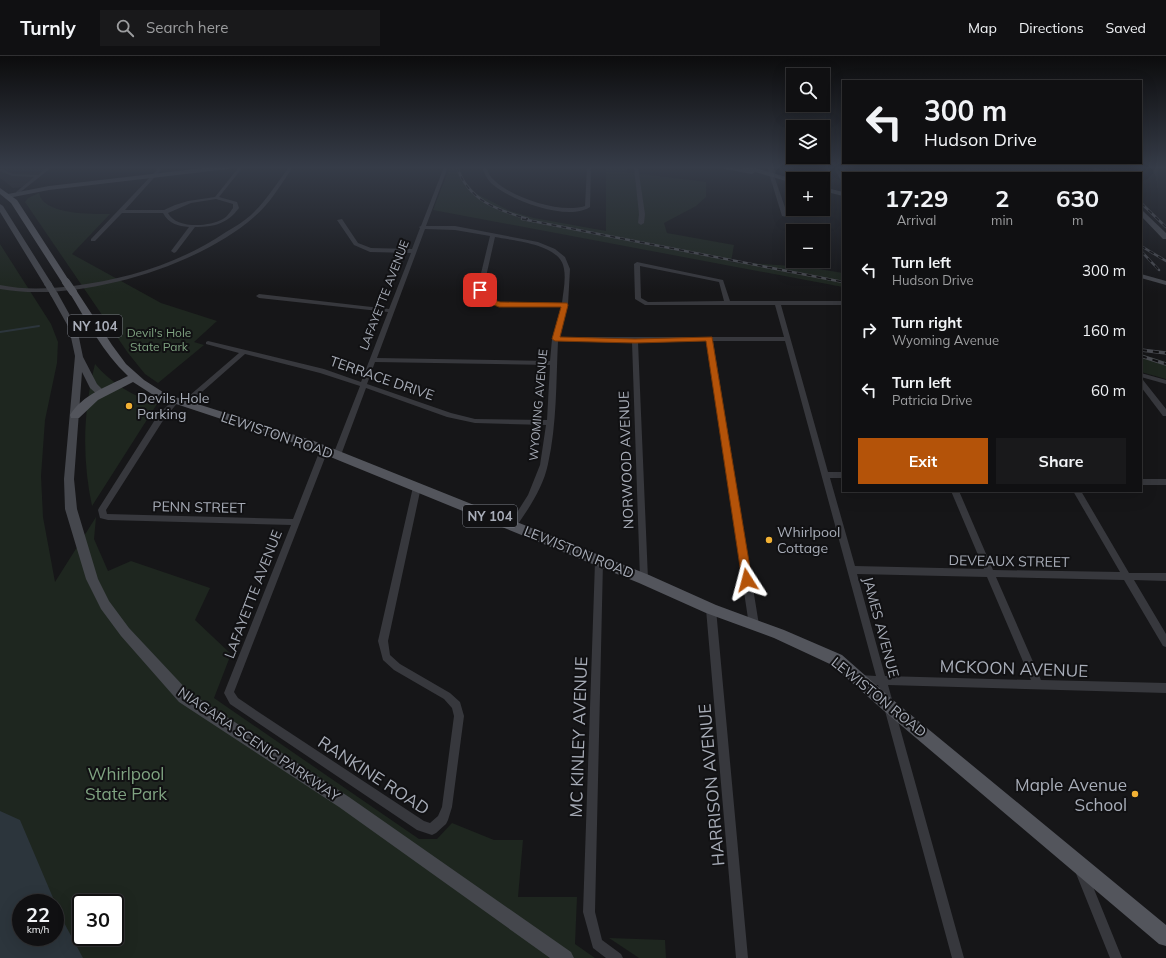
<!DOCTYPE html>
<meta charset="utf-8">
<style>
:root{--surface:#101012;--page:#19191b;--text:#f1f3f6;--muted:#9c9d9f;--line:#303032;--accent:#b45309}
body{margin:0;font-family:Mulish,sans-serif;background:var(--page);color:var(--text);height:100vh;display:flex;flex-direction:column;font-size:15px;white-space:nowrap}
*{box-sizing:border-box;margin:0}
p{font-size:13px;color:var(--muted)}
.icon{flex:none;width:22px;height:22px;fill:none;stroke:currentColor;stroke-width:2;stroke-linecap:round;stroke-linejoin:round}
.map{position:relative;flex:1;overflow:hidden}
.panel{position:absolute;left:842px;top:116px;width:300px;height:320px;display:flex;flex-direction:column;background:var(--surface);border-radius:0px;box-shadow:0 4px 16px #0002,0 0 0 1px var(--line)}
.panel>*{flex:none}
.hud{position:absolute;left:842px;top:24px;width:300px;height:84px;border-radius:0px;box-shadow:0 4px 16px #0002,0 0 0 1px var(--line);background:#101012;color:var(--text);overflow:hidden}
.tools{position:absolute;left:786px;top:12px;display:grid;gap:8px}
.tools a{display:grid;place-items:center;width:44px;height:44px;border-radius:0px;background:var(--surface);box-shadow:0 4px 16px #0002,0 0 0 1px var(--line);font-size:20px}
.speed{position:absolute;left:12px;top:838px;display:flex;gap:8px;font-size:20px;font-weight:700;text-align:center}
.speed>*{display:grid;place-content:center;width:52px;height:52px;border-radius:50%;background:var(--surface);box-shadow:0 4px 16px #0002,0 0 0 1px var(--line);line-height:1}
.speed small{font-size:10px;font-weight:400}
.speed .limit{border:2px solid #111;border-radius:6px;background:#fff;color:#111}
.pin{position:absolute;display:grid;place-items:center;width:34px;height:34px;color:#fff;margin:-17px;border-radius:8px;box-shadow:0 2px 6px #0006}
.me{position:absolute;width:44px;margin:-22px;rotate:351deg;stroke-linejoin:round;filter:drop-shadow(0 0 3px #0008)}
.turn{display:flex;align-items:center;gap:14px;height:84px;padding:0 16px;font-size:18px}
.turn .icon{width:52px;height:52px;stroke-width:2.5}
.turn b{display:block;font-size:28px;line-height:34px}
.eta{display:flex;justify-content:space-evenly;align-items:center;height:68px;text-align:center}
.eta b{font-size:24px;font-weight:700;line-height:28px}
.primary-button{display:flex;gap:8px;margin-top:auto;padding:8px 16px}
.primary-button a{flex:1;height:46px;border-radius:0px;background:var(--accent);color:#fff;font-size:16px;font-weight:700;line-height:46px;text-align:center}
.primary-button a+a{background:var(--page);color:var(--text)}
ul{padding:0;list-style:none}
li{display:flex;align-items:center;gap:12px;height:60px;padding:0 16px}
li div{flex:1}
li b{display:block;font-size:15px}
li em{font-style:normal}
header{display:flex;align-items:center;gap:24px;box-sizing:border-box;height:56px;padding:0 20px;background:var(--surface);border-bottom:1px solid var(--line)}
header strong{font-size:19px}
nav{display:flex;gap:22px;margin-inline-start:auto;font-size:14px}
.search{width:280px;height:36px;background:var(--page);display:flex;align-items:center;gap:10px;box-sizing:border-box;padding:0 14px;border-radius:0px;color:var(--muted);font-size:15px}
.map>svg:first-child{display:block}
.built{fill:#222225}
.green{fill:#1e261f;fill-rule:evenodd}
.water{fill:#2c353c;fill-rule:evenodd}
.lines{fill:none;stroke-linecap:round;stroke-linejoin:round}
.stream{stroke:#2c353c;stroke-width:2}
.street{fill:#37383d;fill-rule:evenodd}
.secondary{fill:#45474d;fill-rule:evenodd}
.primary{fill:#53555c;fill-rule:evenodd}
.rail-far1-casing{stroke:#4a4c52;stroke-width:2.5}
.rail-casing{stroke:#4a4c52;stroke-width:3.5}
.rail-far1{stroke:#111113;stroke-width:1.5;stroke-dasharray:5;stroke-linecap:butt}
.rail{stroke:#111113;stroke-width:2;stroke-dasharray:6;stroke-linecap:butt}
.secondary-bridge{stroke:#45474d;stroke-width:7}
.primary-bridge{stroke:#53555c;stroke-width:8}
.route{fill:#b45309;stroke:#753606}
.poi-dot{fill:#f2b134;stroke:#111113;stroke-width:1.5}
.labels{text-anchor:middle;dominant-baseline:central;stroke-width:4;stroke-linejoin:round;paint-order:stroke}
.far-street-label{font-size:12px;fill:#a8adb8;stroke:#111113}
.far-park-label{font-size:12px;fill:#7fa381;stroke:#111113}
.shield{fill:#111113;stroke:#7b7e86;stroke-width:1}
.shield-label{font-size:13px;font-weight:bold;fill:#a8adb8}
.street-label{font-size:14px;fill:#a8adb8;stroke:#111113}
.poi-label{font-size:14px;fill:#a8adb8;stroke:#111113;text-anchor:start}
.near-street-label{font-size:17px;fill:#a8adb8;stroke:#111113}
.near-park-label{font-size:17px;fill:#7fa381;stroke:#111113}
.near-poi-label{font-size:17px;fill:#a8adb8;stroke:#111113;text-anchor:end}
</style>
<header>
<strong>Turnly</strong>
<div class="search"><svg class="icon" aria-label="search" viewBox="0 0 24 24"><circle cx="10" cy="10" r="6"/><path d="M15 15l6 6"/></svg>Search here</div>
<nav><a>Map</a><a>Directions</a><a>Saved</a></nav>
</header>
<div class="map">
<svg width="1166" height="902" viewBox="0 0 1166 902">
<rect width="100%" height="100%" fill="#161618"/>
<path class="built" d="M 0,111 L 48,111 L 22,131 L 13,132 L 0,122 Z"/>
<path class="green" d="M 453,111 L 459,111 L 465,126 L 477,138 L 510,155 L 534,162 L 606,175 L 606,111 L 628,111 L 626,116 L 706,126 L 706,141 L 696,150 L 664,167 L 667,177 L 734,189 L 731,206 L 807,211 L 843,217 L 843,231 L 433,154 L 449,113 Z
M 39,137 C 43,159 92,158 110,158 L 72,198 L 161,247 L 217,265 L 194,286 L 204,289 L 158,327 L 145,318 L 128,297 L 25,146 L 28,142 Z
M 0,188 L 51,268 L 58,286 L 57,307 L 45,364 L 41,420 L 43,461 L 55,526 L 96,461 L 94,483 L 108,515 L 131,505 L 210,532 L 195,564 L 231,598 L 214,642 L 419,783 L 437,783 L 452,767 L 494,784 L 523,784 L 518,841 L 577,841 L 575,888 L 595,902 L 76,902 L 55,847 L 0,757 ZM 81,847 L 115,847 L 115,881 L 81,881 Z
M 1141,298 L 1166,306 L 1166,323 L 1141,316 Z
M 95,308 C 112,328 133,340 157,348 L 92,450 C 82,402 83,356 95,308 Z
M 609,882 L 665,884 L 666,902 L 639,902 Z"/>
<path class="water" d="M 0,755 L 20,764 L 62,863 L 83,902 L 0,902 ZM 21,847 L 55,847 L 55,881 L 21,881 Z"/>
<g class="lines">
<path class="stream" d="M 0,276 L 39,270"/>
<path class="street" d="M 47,111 L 52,111 L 18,138 L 16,138 L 16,136 L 34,121 L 12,120 L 0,115 L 0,112 L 13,118 L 38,119 Z
M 155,111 L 159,111 L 161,114 L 125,154 L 164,154 L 175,149 L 188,145 L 215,141 L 239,111 L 243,111 L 219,141 L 237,146 L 239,152 C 227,168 214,171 195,171 L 176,196 L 174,197 L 171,195 L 189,171 C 178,170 169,168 163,157 L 122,157 L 95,185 L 91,185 L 91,183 L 153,118 L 157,114 ZM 216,143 L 233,148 L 233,152 C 230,156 227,161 223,163 C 209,171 176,173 168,157 L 191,147 Z
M 289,111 L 293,111 C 281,128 270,148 254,161 C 196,212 76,247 0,233 L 0,229 C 24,234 48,233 73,230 C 128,223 180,207 226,176 C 235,171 244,165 251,159 C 266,145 277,127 289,111 Z
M 444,111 L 448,111 L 426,170 L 455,170 L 538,186 L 555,193 L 565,201 L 570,213 L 568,249 L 559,281 L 784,281 L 775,249 L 645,249 L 635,243 L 634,208 L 637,206 L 723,224 L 730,245 L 843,245 L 843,249 L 781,249 L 828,416 L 843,416 L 843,422 L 830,422 L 855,510 L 984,513 L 951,435 L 959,435 L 993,514 L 1120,516 L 1073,435 L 1081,435 L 1129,517 L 1166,517 L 1166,525 L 1134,524 L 1166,578 L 1166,591 L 1163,590 L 1124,524 L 996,521 L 1041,624 L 1166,627 L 1166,637 L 888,629 L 964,902 L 952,902 L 878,629 L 860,629 L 857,627 L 855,624 L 857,621 L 860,619 L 876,620 L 785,285 L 713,285 L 759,569 L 757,572 L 754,573 L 751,572 L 749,569 L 706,285 L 638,286 L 648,523 L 647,526 L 644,527 L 641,526 L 640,523 L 632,286 L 558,285 C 556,326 557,368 548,408 C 543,432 529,452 516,471 L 510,471 L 509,469 L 528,439 L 540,409 L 546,369 L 475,367 L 447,361 L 366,332 L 341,399 L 337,402 L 333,399 L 360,330 L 320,317 L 245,298 L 186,350 L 182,350 L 181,348 L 182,346 L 239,297 L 206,288 L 206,286 L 208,285 L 324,313 L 361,326 L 388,256 L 259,242 L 256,240 L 259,238 L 389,253 L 411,197 L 370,196 L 354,189 L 337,164 L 342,163 L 358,187 L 371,192 L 412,193 L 420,172 L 419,171 L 421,170 ZM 425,173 L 455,174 L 490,180 L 477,234 L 484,244 L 499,251 L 561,251 L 552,283 L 550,305 L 377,302 ZM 495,181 C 515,185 561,188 564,213 C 566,224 563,237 562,247 L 500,247 L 488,242 L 483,234 ZM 640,210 L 719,226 L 724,245 L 648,246 L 641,242 ZM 375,306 L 550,309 L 547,364 L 475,363 L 451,357 L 367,328 ZM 857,518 L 987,521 L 1031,624 L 885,620 Z
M 482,111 L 486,111 C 488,116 490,121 494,124 C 512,142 561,158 585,150 L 587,111 L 591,111 L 590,151 C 568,166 509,144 491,127 C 487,123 484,117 482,111 Z
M 634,111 L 638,111 L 645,158 L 644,167 L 641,169 L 638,167 L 639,158 Z
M 767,111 L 771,111 L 788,160 L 787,161 L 782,160 Z
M 834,111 L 838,111 L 843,120 L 843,126 L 841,125 Z
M 899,111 L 903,111 L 907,117 L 903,117 Z
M 964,111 L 968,111 L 972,117 L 968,117 Z
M 1141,317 L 1166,324 L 1166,328 L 1141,321 Z
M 1141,324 L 1143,324 L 1166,353 L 1166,360 L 1163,360 L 1141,331 Z
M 174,343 L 178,343 L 179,345 L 164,363 L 106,454 L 107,458 L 293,463 L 320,394 L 321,392 L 327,392 L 328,394 L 234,636 L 238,642 L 260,657 L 424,765 L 430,767 L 438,760 L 442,751 L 454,660 L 452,652 L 444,643 L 394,614 L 383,604 L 378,585 L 413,431 L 414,429 L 420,429 L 421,431 L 388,585 L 390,599 L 400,608 L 450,637 L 460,646 L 464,660 L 452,751 L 448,764 L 446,768 L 436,777 L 432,779 L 417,774 L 230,648 L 224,637 L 291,469 L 108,464 L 100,462 L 98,454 L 99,452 L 158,359 Z
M 1141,423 L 1166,423 L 1166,429 L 1141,429 Z
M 599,502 L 602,503 L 603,506 L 595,856 L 602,884 L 621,898 L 623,902 L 606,902 L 593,892 L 583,856 L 595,506 L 596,503 Z
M 711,549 L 714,550 L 716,553 L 748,902 L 736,902 L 706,553 L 708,550 Z
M 1081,809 L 1085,811 L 1122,902 L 1110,902 L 1075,815 L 1077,811 Z"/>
<path class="secondary" d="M 212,111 L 231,111 L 228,113 L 49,134 L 8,142 L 5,140 L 8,138 L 49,130 Z
M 721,111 L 743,113 L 742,111 L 752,111 L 793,123 L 793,127 L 755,116 L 752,118 L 724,113 Z
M 1091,111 L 1098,111 L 1103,117 L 1096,117 Z
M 823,131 L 843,136 L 843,140 L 823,135 Z
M 0,148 L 3,150 L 52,228 L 51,230 L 45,230 L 44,228 L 0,156 Z
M 1141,154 L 1143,155 L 1166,177 L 1166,183 L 1163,183 L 1141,160 Z
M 1141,218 L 1166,225 L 1166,229 L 1141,222 Z
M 51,236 L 57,236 L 77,272 L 83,301 L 97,328 L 107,338 L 105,340 L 99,340 L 90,332 L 82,316 L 74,423 L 77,453 L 98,523 L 109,545 L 129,572 L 189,636 L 349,741 L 571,896 L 574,902 L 550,902 L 339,751 L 179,646 L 121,580 L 101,553 L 86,523 L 65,453 L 64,423 L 75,300 L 69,272 L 50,238 Z"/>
<path class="primary" d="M 0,132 L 17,144 L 70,226 L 69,228 L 63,228 L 11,147 L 0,138 Z
M 73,233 L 76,234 L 112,289 L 126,308 L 144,324 L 166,338 L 314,385 L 649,519 L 716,549 L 784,574 L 842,599 L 893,644 L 1166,869 L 1166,890 L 1159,888 L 883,654 L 832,609 L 774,582 L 706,557 L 639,527 L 306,391 L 158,342 L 133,326 L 98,344 L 79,362 L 71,362 L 70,359 C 82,339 108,330 128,320 C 103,297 87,265 69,236 Z"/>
<g class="rail-far1-casing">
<path id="rail-far1" d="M 457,111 C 468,144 497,154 528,163
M 1063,111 L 1068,117
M 1086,111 L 1091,117
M 1106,111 L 1112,117
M 1141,147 L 1166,171
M 522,163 L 843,226
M 1141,190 L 1166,205
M 1141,195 L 1159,214"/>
</g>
<g class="rail-casing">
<path id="rail" d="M 1141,294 L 1166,297
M 1141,300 L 1166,308"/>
</g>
<use href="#rail-far1" class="rail-far1"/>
<use href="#rail" class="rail"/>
<path class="secondary-bridge" d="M 48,228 L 54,238"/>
<path class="primary-bridge" d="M 66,226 L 73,236"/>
</g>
<linearGradient id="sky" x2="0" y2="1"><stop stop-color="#0c0c0d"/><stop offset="0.47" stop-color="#363c48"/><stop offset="1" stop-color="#363c48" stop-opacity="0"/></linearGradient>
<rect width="1166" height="237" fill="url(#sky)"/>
<path class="route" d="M 478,232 L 483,232 L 488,242 L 500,246 L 567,247 L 568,249 L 560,281 L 635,283 L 712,281 L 752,524 L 750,527 L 747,528 L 743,527 L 742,524 L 706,285 L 635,287 L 555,285 L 552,283 L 561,251 L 499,251 L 484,245 L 477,234 Z"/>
<g class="poi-dot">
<circle cx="129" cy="350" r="4"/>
<circle cx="769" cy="484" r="4"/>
<circle cx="1135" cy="738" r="4"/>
</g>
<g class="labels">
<g class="far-street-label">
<text transform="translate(384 239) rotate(-69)">LAFAYETTE AVENUE</text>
<text transform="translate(538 349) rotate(-85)">WYOMING AVENUE</text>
</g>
<g class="far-park-label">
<text x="159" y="276">Devil's Hole<tspan x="159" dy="14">State Park</tspan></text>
</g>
<g class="shield">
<rect x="68" y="259" width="54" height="22" rx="3"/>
<rect x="463" y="449" width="54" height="22" rx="3"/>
</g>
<g class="shield-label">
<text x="95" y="270">NY 104</text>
<text x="490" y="460">NY 104</text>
</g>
<g class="street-label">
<text transform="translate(382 322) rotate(19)">TERRACE DRIVE</text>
<text transform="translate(277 379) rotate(19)">LEWISTON ROAD</text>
<text transform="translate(626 404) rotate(-92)">NORWOOD AVENUE</text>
<text transform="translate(199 451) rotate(1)">PENN STREET</text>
<text transform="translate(579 496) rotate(22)">LEWISTON ROAD</text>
<text transform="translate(1009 505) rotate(1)">DEVEAUX STREET</text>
<text transform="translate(253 538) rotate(-69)">LAFAYETTE AVENUE</text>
<text transform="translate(881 571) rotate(75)">JAMES AVENUE</text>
<text transform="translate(879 641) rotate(39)">LEWISTON ROAD</text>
<text transform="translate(259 688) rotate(34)">NIAGARA SCENIC PARKWAY</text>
</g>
<g class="poi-label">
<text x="137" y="342">Devils Hole<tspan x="137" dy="16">Parking</tspan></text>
<text x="777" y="476">Whirlpool<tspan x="777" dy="16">Cottage</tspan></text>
</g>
<g class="near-street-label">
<text transform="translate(1014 612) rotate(2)">MCKOON AVENUE</text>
<text transform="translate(578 681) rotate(-88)">MC KINLEY AVENUE</text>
<text transform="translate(374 719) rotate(33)">RANKINE ROAD</text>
<text transform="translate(711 729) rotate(-95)">HARRISON AVENUE</text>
</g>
<g class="near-park-label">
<text x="126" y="717">Whirlpool<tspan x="126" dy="20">State Park</tspan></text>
</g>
<g class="near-poi-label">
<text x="1127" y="728">Maple Avenue<tspan x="1127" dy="20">School</tspan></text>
</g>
</g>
</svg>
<div class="tools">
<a><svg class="icon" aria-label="search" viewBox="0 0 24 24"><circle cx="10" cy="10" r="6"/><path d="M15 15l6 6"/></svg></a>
<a><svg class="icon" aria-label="layers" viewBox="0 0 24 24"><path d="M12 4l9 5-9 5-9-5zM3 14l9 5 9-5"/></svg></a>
<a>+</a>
<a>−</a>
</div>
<div class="speed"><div>22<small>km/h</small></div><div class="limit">30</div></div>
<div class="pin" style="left:480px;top:234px;background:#d93025"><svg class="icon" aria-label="arrive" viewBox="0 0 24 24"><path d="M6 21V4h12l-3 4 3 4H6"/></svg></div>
<svg class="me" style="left:747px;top:524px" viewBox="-20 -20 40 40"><path d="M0-17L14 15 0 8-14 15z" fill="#b45309" stroke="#fff" stroke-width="4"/></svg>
<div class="hud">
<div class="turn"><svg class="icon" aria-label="left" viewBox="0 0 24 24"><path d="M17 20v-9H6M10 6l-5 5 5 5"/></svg><div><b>300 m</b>Hudson Drive</div></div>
</div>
<section class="panel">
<div class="eta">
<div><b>17:29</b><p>Arrival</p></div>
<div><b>2</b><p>min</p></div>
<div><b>630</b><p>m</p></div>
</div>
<ul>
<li><svg class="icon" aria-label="left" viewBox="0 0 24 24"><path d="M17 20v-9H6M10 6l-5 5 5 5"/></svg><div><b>Turn left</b><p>Hudson Drive</p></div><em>300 m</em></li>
<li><svg class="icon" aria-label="right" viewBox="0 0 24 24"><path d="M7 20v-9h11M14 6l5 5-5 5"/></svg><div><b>Turn right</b><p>Wyoming Avenue</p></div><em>160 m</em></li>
<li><svg class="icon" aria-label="left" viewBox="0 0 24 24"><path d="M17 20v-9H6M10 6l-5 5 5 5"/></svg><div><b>Turn left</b><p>Patricia Drive</p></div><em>60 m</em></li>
</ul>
<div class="primary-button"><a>Exit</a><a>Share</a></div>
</section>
</div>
